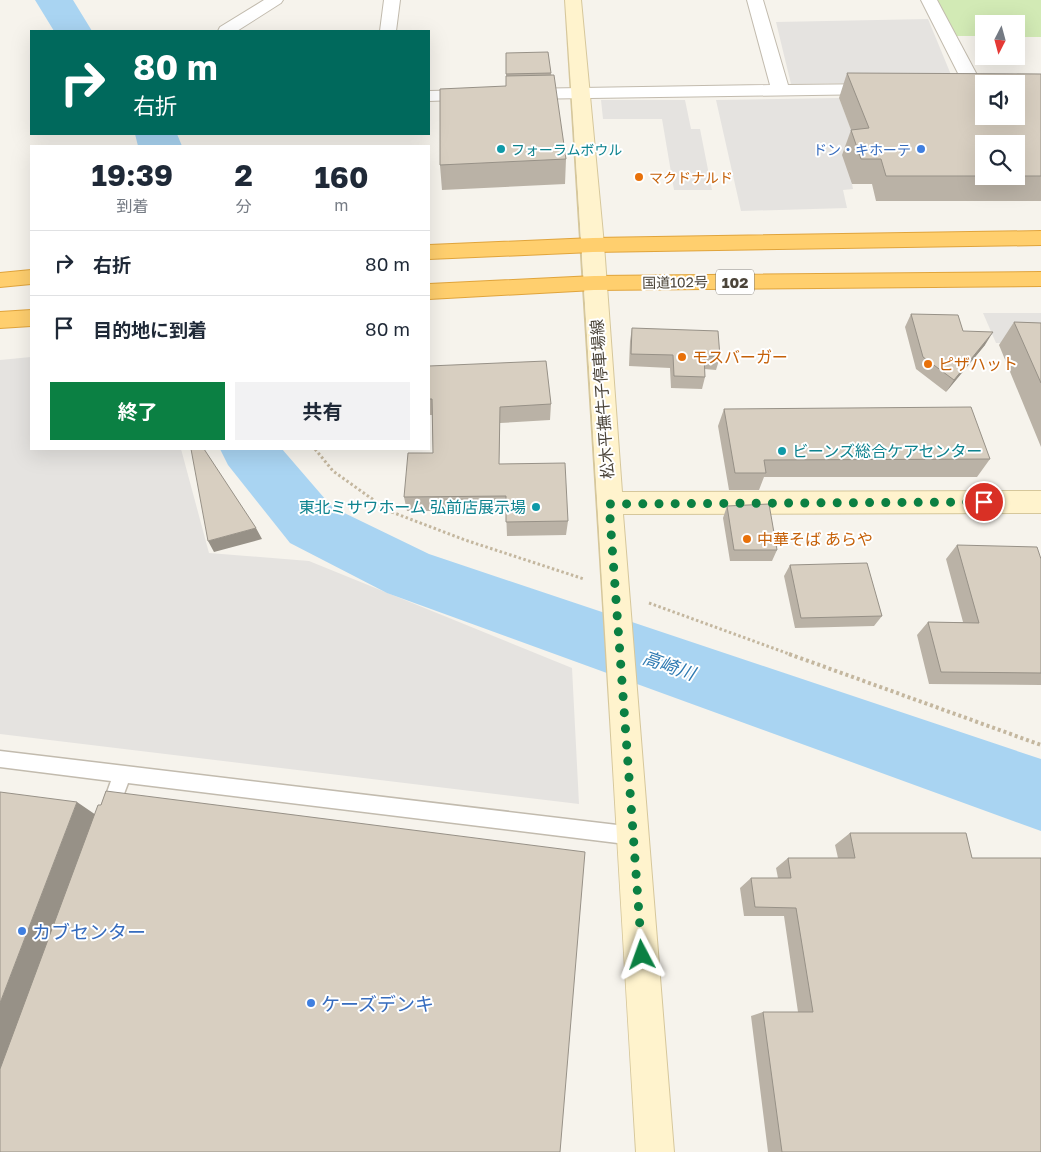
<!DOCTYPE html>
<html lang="ja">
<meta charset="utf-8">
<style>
:root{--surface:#fff;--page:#f2f2f3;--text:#1f2937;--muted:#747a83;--line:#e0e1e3;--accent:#0b8043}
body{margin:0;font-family:"Golos Text","Noto Sans JP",sans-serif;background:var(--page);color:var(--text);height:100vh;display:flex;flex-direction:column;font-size:19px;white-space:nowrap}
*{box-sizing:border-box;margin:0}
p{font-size:16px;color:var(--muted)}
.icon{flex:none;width:28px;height:28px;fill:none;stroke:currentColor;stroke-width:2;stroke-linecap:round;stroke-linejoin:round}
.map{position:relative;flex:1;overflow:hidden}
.sheet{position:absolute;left:30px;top:145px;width:400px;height:305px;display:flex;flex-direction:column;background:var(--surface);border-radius:0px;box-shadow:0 5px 20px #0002}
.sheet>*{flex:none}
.top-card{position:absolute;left:30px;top:30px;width:400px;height:105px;border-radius:0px;box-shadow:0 5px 20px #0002;background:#00695c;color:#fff;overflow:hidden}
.needle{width:32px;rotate:186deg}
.controls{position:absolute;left:975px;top:15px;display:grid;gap:10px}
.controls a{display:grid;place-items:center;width:50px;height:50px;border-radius:0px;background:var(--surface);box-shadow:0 5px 20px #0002;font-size:25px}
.pin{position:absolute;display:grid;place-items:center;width:42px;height:42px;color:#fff;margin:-21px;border:2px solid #fff;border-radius:50%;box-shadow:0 1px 5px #0007}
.me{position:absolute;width:55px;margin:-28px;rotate:356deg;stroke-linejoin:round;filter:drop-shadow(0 0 4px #0008)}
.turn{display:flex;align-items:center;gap:18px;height:105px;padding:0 20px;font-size:22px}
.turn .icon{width:65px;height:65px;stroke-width:2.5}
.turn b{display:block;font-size:35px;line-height:42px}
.eta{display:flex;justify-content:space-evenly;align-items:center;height:85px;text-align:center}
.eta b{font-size:30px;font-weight:700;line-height:35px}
.cta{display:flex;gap:10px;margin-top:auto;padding:10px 20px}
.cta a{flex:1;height:58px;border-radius:0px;background:var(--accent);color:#fff;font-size:20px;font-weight:700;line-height:58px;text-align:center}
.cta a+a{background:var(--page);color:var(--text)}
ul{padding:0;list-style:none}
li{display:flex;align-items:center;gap:15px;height:65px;padding:0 20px;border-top:1px solid var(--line)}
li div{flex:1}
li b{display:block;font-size:19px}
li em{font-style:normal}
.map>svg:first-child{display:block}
.green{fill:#d2eab5}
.parking{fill:#e5e3e0}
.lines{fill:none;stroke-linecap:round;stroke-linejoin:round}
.river{fill:#a9d4f2;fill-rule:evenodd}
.lane-casing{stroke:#c2bbae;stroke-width:3}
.street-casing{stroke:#c2bbae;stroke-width:2}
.secondary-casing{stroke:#d6c79b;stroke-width:2}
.highway-casing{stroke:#e0a43c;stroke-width:2}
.path-far1{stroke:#c4b79f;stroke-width:3;stroke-dasharray:2.5 2.5;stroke-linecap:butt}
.path{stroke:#c4b79f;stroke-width:4;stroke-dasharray:3 3;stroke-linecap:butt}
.lane{fill:#fff;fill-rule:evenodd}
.street{fill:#fff;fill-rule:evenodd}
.secondary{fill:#fff3cd;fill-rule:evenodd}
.highway{fill:#ffcf6e;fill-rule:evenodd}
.wall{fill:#bab2a6;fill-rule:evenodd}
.shaded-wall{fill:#979187}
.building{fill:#d8cfc1;stroke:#979187;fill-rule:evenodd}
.route{stroke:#0b8043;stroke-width:9;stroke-dasharray:0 16.2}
.culture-dot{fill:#0f9aa8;stroke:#fff;stroke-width:2}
.shop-dot{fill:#3f7fe0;stroke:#fff;stroke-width:2}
.food-dot{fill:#e8710a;stroke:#fff;stroke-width:2}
.labels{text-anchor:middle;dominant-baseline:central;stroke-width:4;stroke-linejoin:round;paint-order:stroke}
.far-culture-label{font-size:14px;fill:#0d838f;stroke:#fff;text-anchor:start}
.far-shop-label{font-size:14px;fill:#366cbe;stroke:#fff;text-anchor:end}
.far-food-label{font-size:14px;fill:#c56008;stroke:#fff;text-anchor:start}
.far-street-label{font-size:14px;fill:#4b4439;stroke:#fff}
.shield{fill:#fff;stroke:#817c74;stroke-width:1}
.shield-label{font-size:15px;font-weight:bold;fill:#4b4439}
.food-label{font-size:16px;fill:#c56008;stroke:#fff;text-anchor:start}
.street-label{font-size:16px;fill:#4b4439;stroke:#fff}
.culture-label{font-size:16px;fill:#0d838f;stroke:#fff;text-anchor:start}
.water-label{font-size:18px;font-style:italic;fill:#2e7ab2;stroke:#fff}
.near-shop-label{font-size:19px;fill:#366cbe;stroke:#fff;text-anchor:start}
</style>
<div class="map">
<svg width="1041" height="1152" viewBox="0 0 1041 1152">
<rect width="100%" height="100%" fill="#f6f3ec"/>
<path class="green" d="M 937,0 L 1041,0 L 1041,37 L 1016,37 L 1016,24 L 984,24 L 984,36 L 954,36 Z"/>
<path class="parking" d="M 928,19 L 954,82 L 791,84 L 776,22 Z
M 839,98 L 860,153 L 852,184 L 853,189 L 843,190 L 847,208 L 741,211 L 716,100 Z
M 601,100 L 685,100 L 691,129 L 700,129 L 712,190 L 674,190 L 662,119 L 603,119 Z
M 983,313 L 1041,313 L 1041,343 L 996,343 Z
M 31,357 L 31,449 L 181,449 L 209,553 L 309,561 L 572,668 L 579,804 L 0,734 L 0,360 Z"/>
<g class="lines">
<path class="river" d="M 35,0 L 73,0 L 92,31 L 54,31 Z
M 135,134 L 177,134 L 182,146 L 138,146 Z
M 220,449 L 282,449 L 332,507 L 429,554 L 1041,759 L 1041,831 L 387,593 L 290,543 L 228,465 Z"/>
<g class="lane-casing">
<path id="lane" d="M 0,751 L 634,827 L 640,830 L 643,836 L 640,842 L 634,845 L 128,783 L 115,818 L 109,821 L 103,818 L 100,812 L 111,781 L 0,767 Z"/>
</g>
<g class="street-casing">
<path id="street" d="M 264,0 L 283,0 L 281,3 L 237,31 L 218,31 L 220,27 Z
M 384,0 L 400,0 L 396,31 L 380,31 Z
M 747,0 L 763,0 L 788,85 L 880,84 L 886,85 L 889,89 L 886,93 L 880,94 L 520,99 L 514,98 L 511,94 L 514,90 L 520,89 L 770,85 Z
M 921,0 L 937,0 L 984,88 L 981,93 L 975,94 L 969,93 L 966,89 Z
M 477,90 L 483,91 L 486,95 L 483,99 L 429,101 L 429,91 Z"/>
</g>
<g class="secondary-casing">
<path id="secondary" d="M 565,0 L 581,0 L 604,245 L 622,492 L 1041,491 L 1041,513 L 623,514 L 674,1152 L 636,1152 C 612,768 592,384 565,0 Z"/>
</g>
<g class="highway-casing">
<path id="highway" d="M 1041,231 L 1041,245 L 593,252 L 429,259 L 429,245 L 593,238 Z
M 31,270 L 31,284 L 0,287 L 0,273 Z
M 1041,272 L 1041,286 L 594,290 L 429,299 L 429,284 L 594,276 Z
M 31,310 L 31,326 L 0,328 L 0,312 Z"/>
</g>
<path class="path-far1" d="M 315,449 L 333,471 L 389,511 L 465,540 L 584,579
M 649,603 L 792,655"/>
<path class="path" d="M 789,654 L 1041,745"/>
<use href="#lane" class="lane"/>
<use href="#street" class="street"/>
<use href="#secondary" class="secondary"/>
<use href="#highway" class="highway"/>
</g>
<path class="wall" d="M 506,53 L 551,73 L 566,159 L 565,184 L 442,190 L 440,165 L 506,86 Z
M 847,73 L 1041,74 L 1041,201 L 876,201 L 872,184 L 852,184 L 842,155 L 851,130 L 839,98 ZM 1016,144 L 1016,176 L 984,176 Z
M 911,314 L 963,331 L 985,345 L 946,392 L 916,369 L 905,327 Z
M 1014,322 L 1041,323 L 1041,447 L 999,345 Z
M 632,328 L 720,357 L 716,370 L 704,369 L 705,377 L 702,389 L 671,388 L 670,368 L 629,366 L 630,341 Z
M 429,366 L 551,404 L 550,420 L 500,423 L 499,464 L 568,521 L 566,535 L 507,536 L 506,511 L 407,511 L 404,497 L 433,453 L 432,415 L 429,415 Z
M 724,409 L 990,459 L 977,477 L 764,477 L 759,490 L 729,490 L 718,426 Z
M 727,506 L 777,550 L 772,561 L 730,561 L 723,518 Z
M 957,545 L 1041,559 L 1041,685 L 929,684 L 917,635 L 928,622 L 963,622 L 946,559 Z
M 790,565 L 882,616 L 874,626 L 795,628 L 784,576 Z
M 850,833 L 1041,1152 L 768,1152 L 751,1016 L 763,1012 L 798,1012 L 784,916 L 744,916 L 740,888 L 751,878 L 778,878 L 776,868 L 788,858 L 838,858 L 835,845 Z"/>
<path class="shaded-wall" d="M 993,332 L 985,345 L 946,392 L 954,380 Z
M 256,528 L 262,539 L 214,552 L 208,541 Z
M 77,802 L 96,815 L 0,1076 L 0,1003 Z"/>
<path class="building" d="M 548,52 L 551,73 L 506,74 L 506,53 Z
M 847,73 L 1041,74 L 1041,176 L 1016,176 L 1016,144 L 984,144 L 984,176 L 886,176 L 881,159 L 861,159 L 851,130 L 869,128 ZM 984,84 L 1016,84 L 1016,116 L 984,116 Z
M 554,75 L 566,159 L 440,165 L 440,89 L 506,86 L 506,76 Z
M 911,314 L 958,315 L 963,331 L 993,332 L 954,380 L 923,357 Z
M 1014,322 L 1041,323 L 1041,383 Z
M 632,328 L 718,331 L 720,357 L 704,356 L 705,377 L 674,376 L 673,355 L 631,354 Z
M 546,361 L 551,404 L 500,407 L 499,464 L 565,463 L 568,521 L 506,522 L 506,496 L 404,497 L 408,453 L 433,453 L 432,399 L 429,399 L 429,366 Z
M 971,407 L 990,459 L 764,460 L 766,473 L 735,473 L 724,409 Z
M 191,449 L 204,449 L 256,528 L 208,541 Z
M 769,504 L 777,550 L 734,550 L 727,506 Z
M 957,545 L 1037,547 L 1041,559 L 1041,673 L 941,672 L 928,622 L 979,623 Z
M 867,563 L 882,616 L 801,618 L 790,565 Z
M 106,791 L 585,852 L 560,1152 L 0,1152 L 0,1069 L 98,805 L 101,805 Z
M 0,792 L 77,802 L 0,1003 Z
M 850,833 L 966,833 L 972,858 L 1041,858 L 1041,1152 L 782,1152 L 763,1012 L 813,1012 L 796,908 L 755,907 L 751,878 L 791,878 L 788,858 L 855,858 Z"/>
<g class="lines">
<path class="route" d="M 642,955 L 609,504 L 984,502"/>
</g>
<g class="culture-dot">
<circle cx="501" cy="149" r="5"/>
<circle cx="782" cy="451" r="5"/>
<circle cx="536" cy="507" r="5"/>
</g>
<g class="shop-dot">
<circle cx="921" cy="149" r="5"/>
<circle cx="22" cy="931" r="5"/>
<circle cx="311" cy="1003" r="5"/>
</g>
<g class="food-dot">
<circle cx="639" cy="177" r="5"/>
<circle cx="682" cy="357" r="5"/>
<circle cx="928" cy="364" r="5"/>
<circle cx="747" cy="539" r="5"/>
</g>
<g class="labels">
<g class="far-culture-label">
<text x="511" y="149">フォーラムボウル</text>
</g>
<g class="far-shop-label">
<text x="911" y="149">ドン・キホーテ</text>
</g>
<g class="far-food-label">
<text x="649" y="177">マクドナルド</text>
</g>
<g class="far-street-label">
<text transform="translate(675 282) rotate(-1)">国道102号</text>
</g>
<rect class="shield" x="716" y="269.5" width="38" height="25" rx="4"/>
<g class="shield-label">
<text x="735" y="282">102</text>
</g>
<g class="food-label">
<text x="692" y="357">モスバーガー</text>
<text x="938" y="364">ピザハット</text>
<text x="757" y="539">中華そば あらや</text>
</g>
<g class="street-label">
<text transform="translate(602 399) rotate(-94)">松木平撫牛子停車場線</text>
</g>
<g class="culture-label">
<text x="792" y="451">ビーンズ総合ケアセンター</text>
<text x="526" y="507" text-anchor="end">東北ミサワホーム 弘前店展示場</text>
</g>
<g class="water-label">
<text transform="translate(669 665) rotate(19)">高崎川</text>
</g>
<g class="near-shop-label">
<text x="32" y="931">カブセンター</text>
<text x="321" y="1003">ケーズデンキ</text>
</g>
</g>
</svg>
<div class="controls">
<a><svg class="needle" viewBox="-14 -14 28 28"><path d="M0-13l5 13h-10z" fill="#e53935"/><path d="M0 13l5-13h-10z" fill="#747a83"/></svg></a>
<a><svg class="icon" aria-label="sound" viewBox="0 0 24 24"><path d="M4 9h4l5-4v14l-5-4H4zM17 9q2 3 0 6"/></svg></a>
<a><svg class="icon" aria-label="search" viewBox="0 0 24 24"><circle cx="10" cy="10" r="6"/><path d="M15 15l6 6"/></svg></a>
</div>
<div class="pin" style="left:984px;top:502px;background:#d93025"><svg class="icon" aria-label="arrive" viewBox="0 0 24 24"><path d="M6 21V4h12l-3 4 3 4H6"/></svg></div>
<svg class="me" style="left:642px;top:955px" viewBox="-20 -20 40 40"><path d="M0-17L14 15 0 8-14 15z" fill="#0b8043" stroke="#fff" stroke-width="4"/></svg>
<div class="top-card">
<div class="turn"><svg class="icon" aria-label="right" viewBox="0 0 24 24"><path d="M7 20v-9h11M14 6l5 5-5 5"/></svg><div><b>80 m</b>右折</div></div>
</div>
<section class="sheet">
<div class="eta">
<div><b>19:39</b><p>到着</p></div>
<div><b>2</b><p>分</p></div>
<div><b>160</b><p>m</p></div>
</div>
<ul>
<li><svg class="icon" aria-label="right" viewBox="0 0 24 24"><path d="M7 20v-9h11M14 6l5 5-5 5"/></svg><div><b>右折</b></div><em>80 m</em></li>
<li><svg class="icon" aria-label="arrive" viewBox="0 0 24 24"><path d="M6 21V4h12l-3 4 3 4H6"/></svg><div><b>目的地に到着</b></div><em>80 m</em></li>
</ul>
<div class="cta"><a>終了</a><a>共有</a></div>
</section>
</div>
